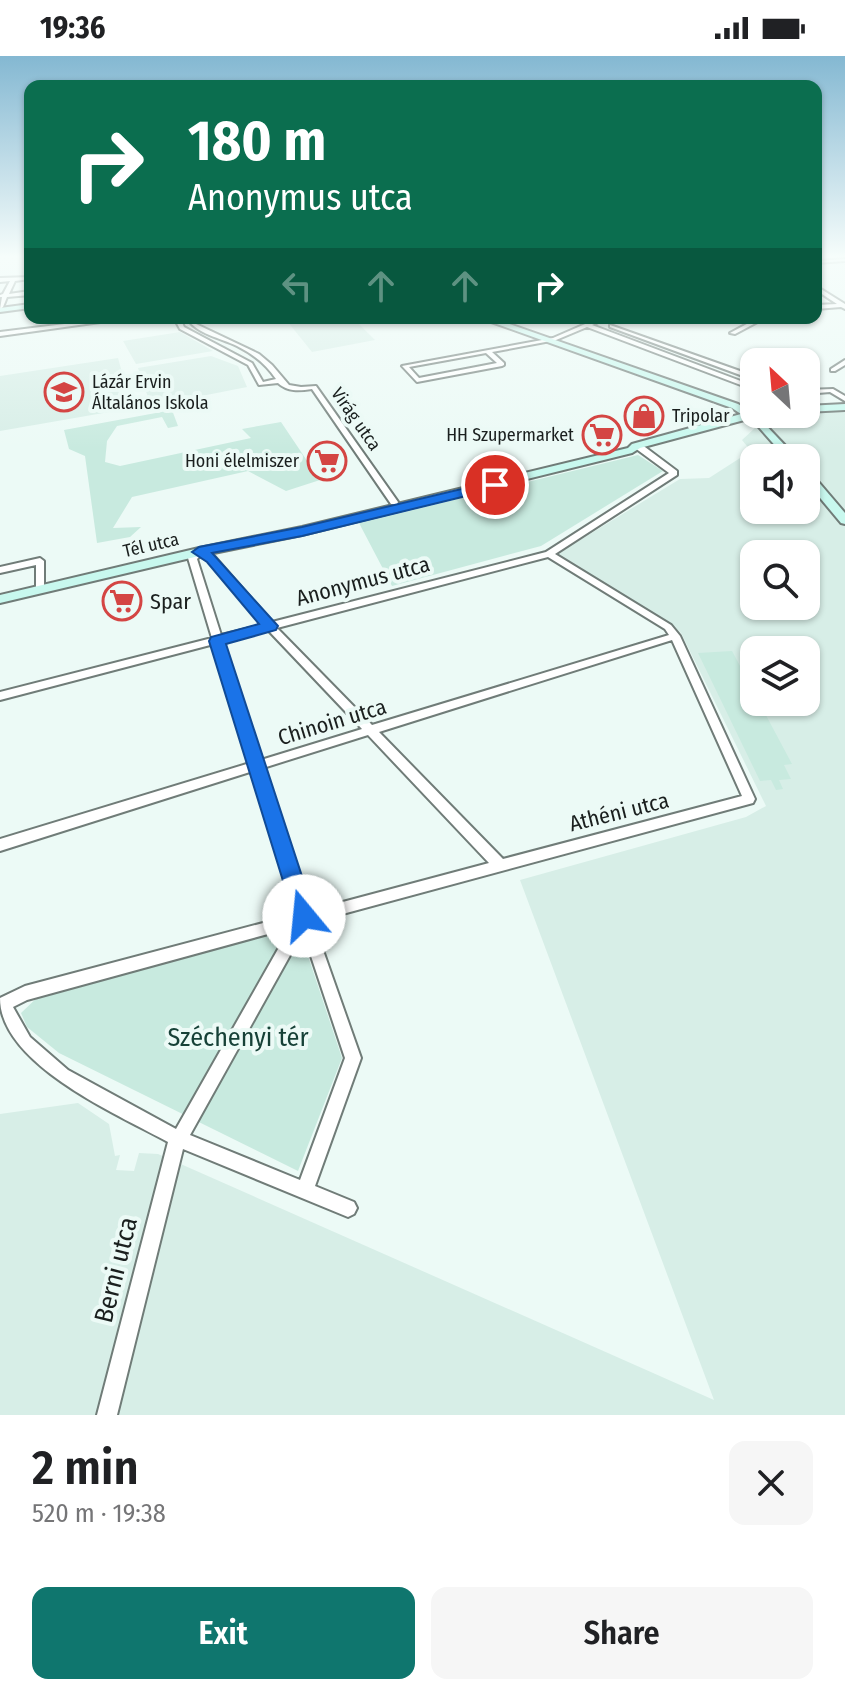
<!DOCTYPE html>
<meta charset="utf-8">
<style>
:root{--surface:#fff;--page:#f6f6f6;--text:#202124;--muted:#757577;--accent:#0f766e}
body{margin:0;font-family:"Fira Sans Condensed",sans-serif;background:var(--page);color:var(--text);height:100vh;display:flex;flex-direction:column;font-size:30px;white-space:nowrap}
*{box-sizing:border-box;margin:0}
p{font-size:26px;color:var(--muted)}
.icon{flex:none;width:44px;height:44px;fill:none;stroke:currentColor;stroke-width:2;stroke-linecap:round;stroke-linejoin:round}
.map{position:relative;height:1359px;overflow:hidden}
.panel{display:flex;flex-direction:column;background:var(--surface);flex:1}
.panel>*{flex:none}
.banner{position:absolute;left:24px;top:24px;width:798px;height:244px;border-radius:16px;box-shadow:0 2px 6px #0004;background:#0b6e4f;color:#fff;overflow:hidden}
.needle{width:52px;rotate:334deg}
.tools{position:absolute;left:740px;top:292px;display:grid;gap:16px}
.tools a{display:grid;place-items:center;width:80px;height:80px;border-radius:16px;background:var(--surface);box-shadow:0 2px 6px #0004;font-size:40px}
.pin{position:absolute;display:grid;place-items:center;width:68px;height:68px;color:#fff;margin:-34px;border:4px solid #fff;border-radius:50%;box-shadow:0 2px 8px #0007}
.me{position:absolute;width:88px;margin:-44px;rotate:343deg;stroke-linejoin:round;filter:drop-shadow(0 0 6px #0008)}
.turn{display:flex;align-items:center;gap:28px;height:168px;padding:0 32px;font-size:36px}
.turn .icon{width:104px;height:104px;stroke-width:2.5}
.turn b{display:block;font-size:56px;line-height:68px}
.lanes{display:flex;align-items:center;height:76px;padding:0 32px;background:#0003;justify-content:center;gap:40px;direction:ltr}
.lanes .off{opacity:.35}
.round{display:grid;place-items:center;flex:none;width:84px;height:84px;border-radius:16px;background:var(--page)}
.headline{display:flex;align-items:center;justify-content:space-between;height:136px;padding:0 32px}
h1{font-size:48px;font-weight:600;line-height:60px}
.action{display:flex;gap:16px;margin-top:auto;padding:16px 32px}
.action a{flex:1;height:92px;border-radius:16px;background:var(--accent);color:#fff;font-size:32px;font-weight:600;line-height:92px;text-align:center}
.action a+a{background:var(--page);color:var(--text)}
.status{display:flex;justify-content:space-between;align-items:center;height:56px;padding:0 40px;background:var(--surface);direction:ltr}
.status svg{height:22px;fill:currentColor}
.map>svg:first-child{display:block}
.built{fill:#d7eee7;fill-rule:evenodd}
.green{fill:#c8eadf}
.lines{fill:none;stroke-linecap:round;stroke-linejoin:round}
.street-casing{stroke:#707c78;stroke-width:4}
.secondary-casing{stroke:#707c78;stroke-width:4}
.street{fill:#fff;fill-rule:evenodd}
.secondary{fill:#c8f8ee;fill-rule:evenodd}
.route{fill:#1a73e8;stroke:#114b97;stroke-width:2}
.labels{text-anchor:middle;dominant-baseline:central;stroke-width:8;stroke-linejoin:round;paint-order:stroke}
.far-poi-label{font-size:18px;fill:#1a1f1e;stroke:#ecfaf6;text-anchor:start}
.far-street-label{font-size:18px;fill:#1a1f1e;stroke:#ecfaf6}
.street-label{font-size:22px;fill:#1a1f1e;stroke:#ecfaf6}
.poi-label{font-size:22px;fill:#1a1f1e;stroke:#ecfaf6;text-anchor:start}
.near-park-label{font-size:26px;fill:#164137;stroke:#ecfaf6}
.near-street-label{font-size:26px;fill:#1a1f1e;stroke:#ecfaf6}
</style>
<div class="status"><b>19:36</b><svg viewBox="0 0 49 12"><path d="M0 12V9h3v3zM5 12V6h3v6zM10 12V3h3v9zM15 12V0h3v12zM26 1h20v11H26zM47 4h2v5h-2z"/></svg></div>
<div class="map">
<svg width="845" height="1359" viewBox="0 0 845 1359">
<rect width="100%" height="100%" fill="#ecfaf6"/>
<path class="built" d="M 305,262 L 353,262 L 375,284 L 312,296 L 287,265 Z
M 180,276 L 213,295 L 136,308 L 123,285 Z
M 211,300 L 238,310 L 247,331 L 151,350 L 138,312 Z
M 118,302 L 132,352 L 0,375 L 0,320 Z
M 845,351 L 845,1359 L 0,1359 L 0,1058 L 78,1047 L 109,1068 L 115,1100 L 120,1099 L 116,1114 L 134,1115 L 139,1097 L 158,1098 L 714,1344 L 520,824 L 746,761 L 766,750 L 681,577 L 670,567 L 557,498 L 680,423 L 709,422 L 751,395 L 742,384 L 770,358 L 806,358 L 806,355 ZM 754,402 L 806,402 L 806,454 L 754,454 ZM 754,498 L 806,498 L 806,550 L 754,550 ZM 754,594 L 806,594 L 806,646 L 754,646 Z"/>
<path class="green" d="M 172,354 L 178,370 L 168,372 L 162,361 L 117,370 L 107,385 L 105,406 L 120,410 L 251,382 L 242,373 L 281,366 L 320,424 L 286,435 L 248,415 L 132,441 L 113,472 L 141,471 L 130,481 L 97,487 L 85,400 L 69,393 L 64,374 Z
M 638,399 L 663,415 L 541,490 L 392,530 L 359,467 Z
M 732,595 L 754,636 L 754,646 L 759,646 L 792,708 L 784,709 L 791,723 L 779,724 L 783,733 L 776,734 L 771,724 L 760,725 L 698,597 Z
M 298,870 L 342,1002 L 298,1115 L 59,997 L 27,971 L 21,957 L 43,936 Z"/>
<g class="lines">
<g class="street-casing">
<path id="street" d="M 845,203 L 845,205 L 816,207 L 816,205 Z
M 30,221 L 30,223 L 15,225 L 9,238 L 30,235 L 30,239 L 7,241 L 3,251 L 0,253 L 2,241 L 0,241 L 0,239 L 3,238 L 10,225 L 0,226 L 0,222 Z
M 816,230 L 845,248 L 845,253 L 841,251 L 816,253 L 816,249 L 837,248 L 816,234 Z
M 113,262 L 129,262 L 0,280 L 0,276 Z
M 174,262 L 180,262 L 184,271 L 252,307 L 263,326 L 276,323 C 266,308 253,298 237,290 C 221,282 196,278 187,262 L 193,262 L 196,268 L 259,298 L 272,309 L 289,329 L 301,331 L 316,330 L 398,446 L 397,448 L 391,448 L 312,333 C 299,335 288,336 278,327 L 259,329 L 248,309 L 180,273 Z
M 599,262 L 607,262 L 592,269 L 754,330 L 754,334 L 587,271 L 556,284 L 492,296 L 504,307 L 504,309 L 502,310 L 417,326 L 402,310 L 553,282 ZM 486,297 L 497,307 L 419,322 L 409,311 Z
M 758,262 L 765,262 L 735,278 L 730,277 Z
M 610,269 L 754,320 L 754,324 L 610,271 Z
M 845,304 L 845,309 L 835,315 L 831,315 L 831,313 Z
M 833,333 L 845,340 L 845,345 L 830,336 L 806,338 L 806,334 Z
M 635,388 L 641,388 L 677,415 L 677,419 L 555,498 L 671,569 L 680,580 L 755,743 L 753,747 L 313,866 L 361,1002 L 315,1130 L 354,1146 L 357,1152 L 354,1158 L 348,1161 L 183,1093 L 117,1359 L 97,1359 L 168,1086 C 117,1058 0,1008 0,942 L 25,930 L 297,858 L 253,715 L 0,795 L 0,783 L 250,707 L 214,588 L 0,644 L 0,636 L 212,582 L 188,502 L 196,494 L 202,494 L 215,501 L 272,566 L 546,496 L 669,417 L 635,392 ZM 200,500 L 209,505 L 263,569 L 221,579 L 197,503 ZM 548,501 L 665,573 L 669,579 L 372,669 L 277,572 ZM 268,574 L 362,673 L 261,704 L 223,586 ZM 672,584 L 742,740 L 503,803 L 379,676 ZM 368,679 L 489,807 L 309,855 L 263,712 ZM 290,872 L 176,1073 L 68,1014 L 30,981 L 13,951 L 27,944 ZM 303,876 L 345,1002 L 300,1124 L 190,1079 Z
M 40,502 L 44,505 L 44,535 L 38,535 L 36,533 L 36,509 L 0,517 L 0,511 Z"/>
</g>
<g class="secondary-casing">
<path id="secondary" d="M 30,248 L 30,252 L 0,256 L 0,252 Z
M 480,262 L 492,262 L 738,348 L 751,356 L 754,355 L 754,358 L 759,358 L 757,360 L 797,402 L 786,402 L 757,369 L 748,363 L 640,392 L 632,397 L 302,479 L 199,500 L 0,547 L 0,539 L 199,492 L 302,471 L 628,392 L 632,388 L 741,358 L 732,352 Z
M 845,348 L 845,354 L 806,356 L 806,350 Z
M 806,415 L 810,416 L 845,457 L 845,468 L 841,467 L 806,425 Z"/>
</g>
<use href="#street" class="street"/>
<use href="#secondary" class="secondary"/>
</g>
<linearGradient id="sky" x2="0" y2="1"><stop stop-color="#84b8d2"/><stop offset="0.51" stop-color="#f6fdfb"/><stop offset="1" stop-color="#f6fdfb" stop-opacity="0"/></linearGradient>
<rect width="845" height="393" fill="url(#sky)"/>
<path class="route" d="M 495,425 L 501,429 L 499,432 L 302,480 L 212,497 L 278,570 L 276,574 L 226,588 L 315,860 L 312,867 L 304,870 L 296,867 L 209,585 L 211,581 L 259,568 L 207,506 L 192,496 L 199,491 L 302,471 Z"/>
<defs>
<g id="school-ring" transform="scale(2)"><circle r="9.5" fill="#ecfaf6" stroke="#d44543" stroke-width="1.5"/><path d="M0-5L7-2L0 1L-7-2ZM-4 1L0 2.5L4 1V4Q0 6-4 4Z" fill="#d44543"/></g>
<g id="shop-ring" transform="scale(2)"><circle r="9.5" fill="#ecfaf6" stroke="#d44543" stroke-width="1.5"/><path d="M-5-2.5h2.3a2.7 3.5 0 0 1 5.4 0H5L5.5 6h-11ZM-1.5-2.5h3a1.5 2.3 0 0 0-3 0Z" fill="#d44543"/></g>
<g id="supermarket-ring" transform="scale(2)"><circle r="9.5" fill="#ecfaf6" stroke="#d44543" stroke-width="1.5"/><path d="M-6-5.5h2.5l.6 2H6L4.5 2H-2.5L-4.4-4H-6ZM-1.5 3.2a1.3 1.3 0 1 0 .1 0ZM3 3.2a1.3 1.3 0 1 0 .1 0Z" fill="#d44543"/></g>
</defs>
<g fill-rule="evenodd">
<use href="#school-ring" x="64" y="336"/>
<use href="#shop-ring" x="644" y="360"/>
<use href="#supermarket-ring" x="602" y="379"/>
<use href="#supermarket-ring" x="327" y="405"/>
<use href="#supermarket-ring" x="122" y="545"/>
</g>
<g class="labels">
<g class="far-poi-label">
<text x="92" y="326">Lázár Ervin<tspan x="92" dy="21">Általános Iskola</tspan></text>
<text x="672" y="360">Tripolar</text>
<text x="574" y="379" text-anchor="end">HH Szupermarket</text>
<text x="299" y="405" text-anchor="end">Honi élelmiszer</text>
</g>
<g class="far-street-label">
<text transform="translate(356 363) rotate(55)">Virág utca</text>
<text transform="translate(151 489) rotate(-13)">Tél utca</text>
</g>
<g class="street-label">
<text transform="translate(363 525) rotate(-15)">Anonymus utca</text>
<text transform="translate(332 666) rotate(-17)">Chinoin utca</text>
<text transform="translate(619 756) rotate(-14)">Athéni utca</text>
</g>
<g class="poi-label">
<text x="150" y="545">Spar</text>
</g>
<g class="near-park-label">
<text x="238" y="981">Széchenyi tér</text>
</g>
<g class="near-street-label">
<text transform="translate(116 1214) rotate(-76)">Berni utca</text>
</g>
</g>
</svg>
<div class="tools">
<a><svg class="needle" viewBox="-14 -14 28 28"><path d="M0-13l5 13h-10z" fill="#e53935"/><path d="M0 13l5-13h-10z" fill="#757577"/></svg></a>
<a><svg class="icon" aria-label="sound" viewBox="0 0 24 24"><path d="M4 9h4l5-4v14l-5-4H4zM17 9q2 3 0 6"/></svg></a>
<a><svg class="icon" aria-label="search" viewBox="0 0 24 24"><circle cx="10" cy="10" r="6"/><path d="M15 15l6 6"/></svg></a>
<a><svg class="icon" aria-label="layers" viewBox="0 0 24 24"><path d="M12 4l9 5-9 5-9-5zM3 14l9 5 9-5"/></svg></a>
</div>
<div class="pin" style="left:495px;top:429px;background:#d93025"><svg class="icon" aria-label="arrive" viewBox="0 0 24 24"><path d="M6 21V4h12l-3 4 3 4H6"/></svg></div>
<svg class="me" style="left:304px;top:860px" viewBox="-20 -20 40 40"><circle r="19" fill="#fff"/><path d="M0-13L10 11 0 6-10 11z" fill="#1a73e8"/></svg>
<div class="banner">
<div class="turn"><svg class="icon" aria-label="right" viewBox="0 0 24 24"><path d="M7 20v-9h11M14 6l5 5-5 5"/></svg><div><b>180 m</b>Anonymus utca</div></div>
<div class="lanes"><svg class="icon off" aria-label="left" viewBox="0 0 24 24"><path d="M17 20v-9H6M10 6l-5 5 5 5"/></svg><svg class="icon off" aria-label="ahead" viewBox="0 0 24 24"><path d="M12 20V5M6 11l6-6 6 6"/></svg><svg class="icon off" aria-label="ahead" viewBox="0 0 24 24"><path d="M12 20V5M6 11l6-6 6 6"/></svg><svg class="icon" aria-label="right" viewBox="0 0 24 24"><path d="M7 20v-9h11M14 6l5 5-5 5"/></svg></div>
</div>
</div>
<section class="panel">
<div class="headline"><div><h1>2 min</h1><p>520 m · 19:38</p></div><a class="round"><svg class="icon" aria-label="close" viewBox="0 0 24 24"><path d="M6 6l12 12M18 6L6 18"/></svg></a></div>
<div class="action"><a>Exit</a><a>Share</a></div>
</section>
